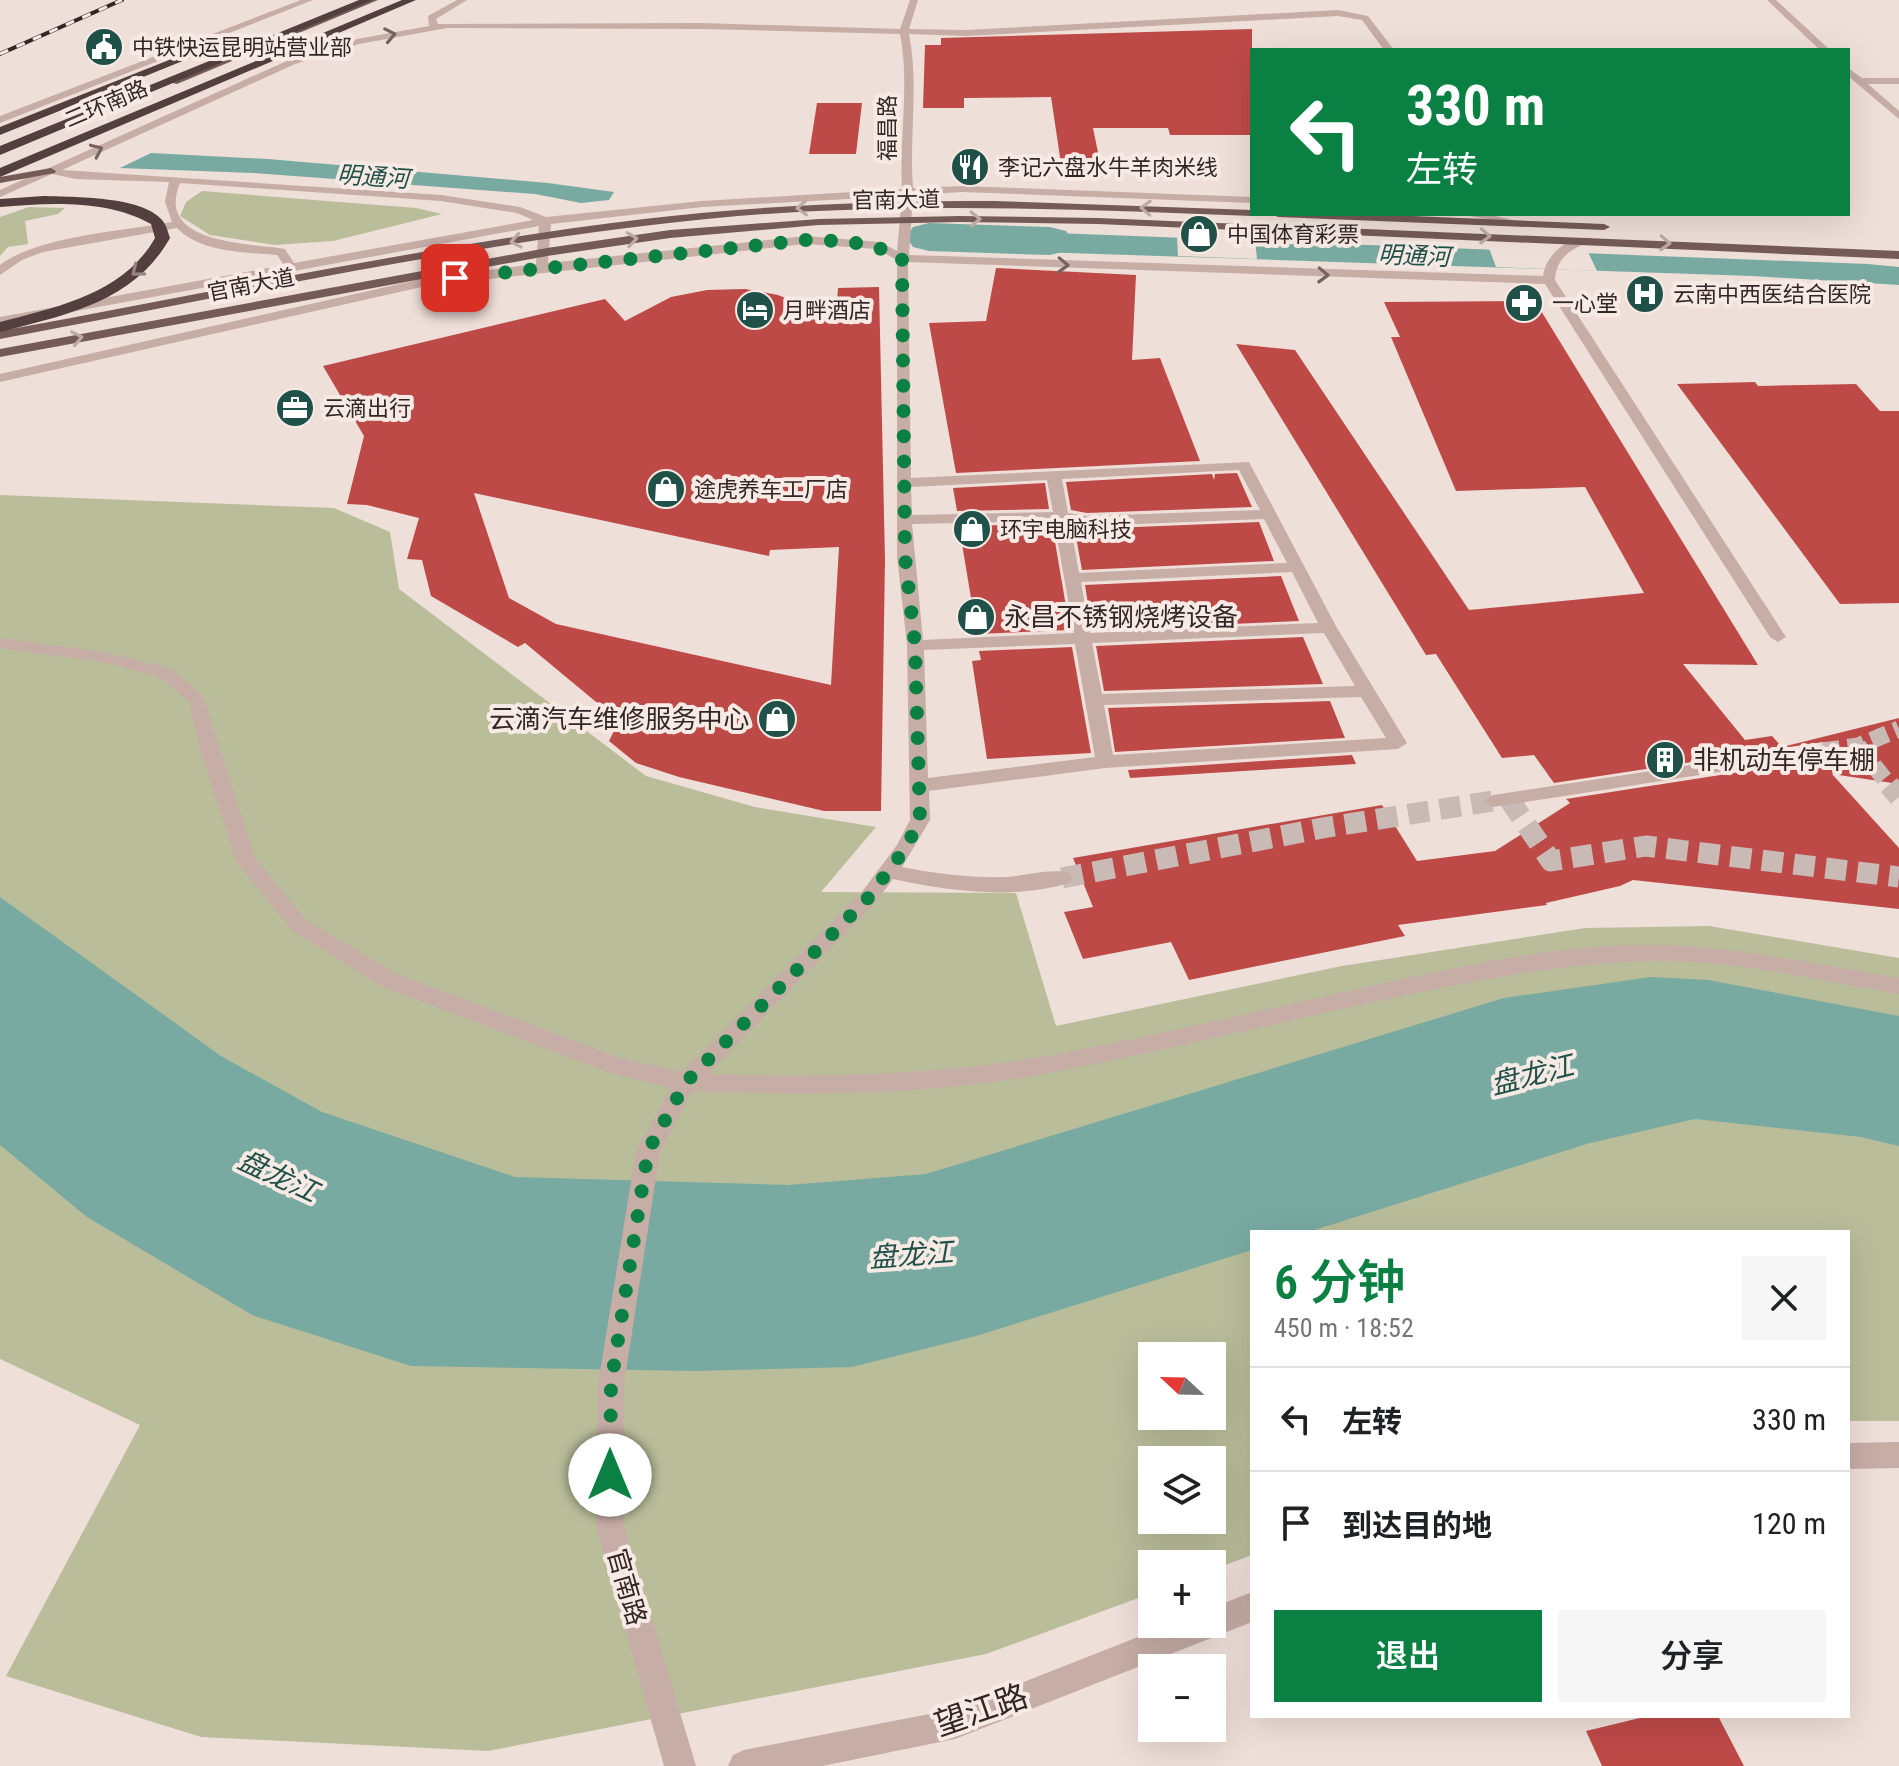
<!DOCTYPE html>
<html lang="zh">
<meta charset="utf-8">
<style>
:root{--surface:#fff;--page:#f6f6f6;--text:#202124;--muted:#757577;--line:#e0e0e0;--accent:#0b8043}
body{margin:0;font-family:"Roboto Condensed","Noto Sans SC",sans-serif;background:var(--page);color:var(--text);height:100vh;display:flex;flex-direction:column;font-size:30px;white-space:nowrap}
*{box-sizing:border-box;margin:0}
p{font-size:26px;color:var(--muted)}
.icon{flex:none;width:44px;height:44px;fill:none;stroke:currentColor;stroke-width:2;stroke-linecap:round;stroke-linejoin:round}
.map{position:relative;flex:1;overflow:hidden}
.side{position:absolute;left:1250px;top:1230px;width:600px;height:488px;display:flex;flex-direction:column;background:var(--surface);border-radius:0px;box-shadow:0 8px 32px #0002}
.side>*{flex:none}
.top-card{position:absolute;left:1250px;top:48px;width:600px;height:168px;border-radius:0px;box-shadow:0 8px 32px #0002;background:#0b8043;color:#fff;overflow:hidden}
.needle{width:52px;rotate:292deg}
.buttons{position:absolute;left:1138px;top:1342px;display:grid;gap:16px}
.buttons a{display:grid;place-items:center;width:88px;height:88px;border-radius:0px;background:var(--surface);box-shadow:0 8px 32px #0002;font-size:40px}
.pin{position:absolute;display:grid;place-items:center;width:68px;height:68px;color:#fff;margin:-34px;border-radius:16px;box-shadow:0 4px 12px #0006}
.me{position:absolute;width:88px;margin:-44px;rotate:0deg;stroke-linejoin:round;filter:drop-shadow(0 0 6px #0008)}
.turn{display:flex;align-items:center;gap:28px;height:168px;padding:0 24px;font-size:36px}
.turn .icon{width:104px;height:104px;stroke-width:2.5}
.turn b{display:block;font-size:56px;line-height:68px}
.round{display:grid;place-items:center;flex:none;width:84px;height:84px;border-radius:0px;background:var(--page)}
.overview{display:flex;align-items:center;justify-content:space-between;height:136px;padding:0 24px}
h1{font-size:48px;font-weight:600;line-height:60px;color:var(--accent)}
.button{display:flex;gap:16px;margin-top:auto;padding:16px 24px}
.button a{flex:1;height:92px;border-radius:0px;background:var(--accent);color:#fff;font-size:32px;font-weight:600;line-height:92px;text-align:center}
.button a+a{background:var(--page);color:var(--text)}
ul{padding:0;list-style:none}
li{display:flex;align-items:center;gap:24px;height:104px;padding:0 24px;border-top:2px solid var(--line)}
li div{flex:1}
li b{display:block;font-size:30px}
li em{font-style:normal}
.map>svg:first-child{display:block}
.green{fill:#b9bd9a;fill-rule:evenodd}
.water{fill:#79aaa1}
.pier{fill:#efdfd9}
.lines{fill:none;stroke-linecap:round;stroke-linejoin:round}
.river{fill:#79aaa1;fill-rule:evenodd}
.building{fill:#be4a48;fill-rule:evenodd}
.minor-tunnel-far1{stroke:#c9bab5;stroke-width:17;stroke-dasharray:17 8;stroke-linecap:butt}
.minor-tunnel{stroke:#c9bab5;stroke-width:21;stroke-dasharray:21 11;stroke-linecap:butt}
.minor{fill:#c6ada6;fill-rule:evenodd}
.major{fill:#745b58;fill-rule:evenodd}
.highway{fill:#53403e;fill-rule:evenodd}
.rail-casing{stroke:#332726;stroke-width:4}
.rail{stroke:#f7eae4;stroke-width:3;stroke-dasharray:9;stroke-linecap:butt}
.oneway{stroke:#756360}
.oneway2{stroke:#bcaaa5}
.oneway3{stroke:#958480}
.route{stroke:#0b8043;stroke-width:14;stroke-dasharray:0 25.2}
.labels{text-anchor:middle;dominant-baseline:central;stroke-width:8;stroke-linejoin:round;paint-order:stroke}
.far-poi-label{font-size:22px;fill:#332726;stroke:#f7eae4;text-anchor:start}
.far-street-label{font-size:22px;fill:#332726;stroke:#f7eae4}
.far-water-label{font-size:24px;font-style:italic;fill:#1f5149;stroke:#f7eae4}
.poi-label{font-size:26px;fill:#332726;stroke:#f7eae4;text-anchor:start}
.street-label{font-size:26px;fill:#332726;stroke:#f7eae4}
.water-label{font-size:28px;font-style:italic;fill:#1f5149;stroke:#f7eae4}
.near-street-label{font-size:32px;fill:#332726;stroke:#f7eae4}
</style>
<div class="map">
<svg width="1899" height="1766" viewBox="0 0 1899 1766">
<rect width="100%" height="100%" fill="#efdfd9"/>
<path class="green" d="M 202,191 L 416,208 L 442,214 L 333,241 L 275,245 L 210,235 L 180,216 L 186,202 Z
M 29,207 L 65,208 L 58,214 L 25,221 L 28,244 L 8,247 L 0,256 L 0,217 Z
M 0,495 L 334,508 L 390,532 L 399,589 L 646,776 L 755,807 L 876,827 L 821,892 L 1016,893 L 1056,1026 L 1342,966 L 1585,928 L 1709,926 L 1899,958 L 1899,1421 L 1848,1421 L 1848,1232 L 1252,1232 L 1252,1555 L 1212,1570 L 1212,1564 L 1152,1564 L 1152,1593 L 986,1654 L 488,1751 L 201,1737 L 6,1676 L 140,1425 L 0,1359 ZM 1152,1356 L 1212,1356 L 1212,1416 L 1152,1416 ZM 1152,1460 L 1212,1460 L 1212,1520 L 1152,1520 Z"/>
<path class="water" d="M 151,153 L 268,159 L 548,183 L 614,192 L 609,200 L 581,203 L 535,194 L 253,173 L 120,168 Z
M 952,229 L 1868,264 L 1899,267 L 1899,285 L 1752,276 L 950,249 L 941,237 Z
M 0,897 L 221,1056 L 322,1112 L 515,1177 L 788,1185 L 926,1174 L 1504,998 L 1651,977 L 1708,980 L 1899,1016 L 1899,1146 L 1861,1137 L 1695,1119 L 1590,1143 L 1308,1232 L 1252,1232 L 1252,1250 L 976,1336 L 852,1367 L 694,1371 L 411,1366 L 252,1315 L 87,1217 L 0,1145 Z"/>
<path class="pier" d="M 1177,237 L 1255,240 L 1257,259 L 1178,256 Z
M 1489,248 L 1588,252 L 1597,271 L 1496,267 Z"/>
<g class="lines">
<path class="river" d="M 929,223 L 1050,227 L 1066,231 L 1073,241 L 1066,251 L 1050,255 L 929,251 L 913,247 L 906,237 L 913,227 Z"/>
</g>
<path class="building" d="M 1252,29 L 1252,135 L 1170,135 L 1168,128 L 1093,128 L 1103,177 L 1063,177 L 1051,97 L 964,98 L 964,108 L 923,108 L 925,45 L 941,45 L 941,38 Z
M 817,103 L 862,103 L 856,154 L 809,154 Z
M 996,268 L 1136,275 L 1132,360 L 1160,358 L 1200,461 L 956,473 L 929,323 L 986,321 Z
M 879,287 L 885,560 L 881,811 L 824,811 L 679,777 L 636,763 L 609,741 L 619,721 L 525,643 L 518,647 L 431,596 L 422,560 L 407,559 L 419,518 L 367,505 L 347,504 L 364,436 L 323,366 L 605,299 L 625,321 L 671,297 L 707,290 L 745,289 L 778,295 L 836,318 L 838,288 ZM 474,493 L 769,556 L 770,550 L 839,547 L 831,685 L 556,624 L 509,598 Z
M 1535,301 L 1758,665 L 1683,664 L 1745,740 L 1772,736 L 1782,747 L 1899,718 L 1899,784 L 1832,774 L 1899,848 L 1899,909 L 1633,880 L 1620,886 L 1546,903 L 1547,905 L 1398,925 L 1405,936 L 1189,980 L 1171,942 L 1083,959 L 1064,912 L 1093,907 L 1073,858 L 1382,805 L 1417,861 L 1495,851 L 1570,803 L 1566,799 L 1829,758 L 1834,753 L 1834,748 L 1823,742 L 1554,783 L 1534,755 L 1502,758 L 1436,654 L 1426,655 L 1236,344 L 1295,350 L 1469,610 L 1644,593 L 1585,487 L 1456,491 L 1391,337 L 1400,337 L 1384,302 Z
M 1755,382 L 1758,386 L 1856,384 L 1880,411 L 1899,411 L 1899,603 L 1840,604 L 1677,384 Z
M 1237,473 L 1252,507 L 1087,513 L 1071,510 L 1066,482 L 1212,474 L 1214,480 L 1215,474 Z
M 1045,483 L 1049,509 L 957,511 L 953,488 Z
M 1259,522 L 1274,561 L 1082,570 L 1074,526 L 1087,529 Z
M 1052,524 L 1070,630 L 977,634 L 959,526 Z
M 1281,576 L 1299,621 L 1092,630 L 1085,585 Z
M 1303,637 L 1323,684 L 1104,691 L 1096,646 Z
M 1072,647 L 1091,753 L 987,759 L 972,661 L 981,660 L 979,651 Z
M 1330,701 L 1345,738 L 1115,752 L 1108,708 Z
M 1352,755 L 1356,764 L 1130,778 L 1128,770 Z
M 1648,1716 L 1718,1716 L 1744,1766 L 1602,1766 L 1586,1731 Z"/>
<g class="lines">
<path class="minor-tunnel-far1" d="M 1858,746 L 1891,787
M 1823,751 L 1858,746 L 1899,729"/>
<path class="minor-tunnel" d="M 1889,785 L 1899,797
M 1509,799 L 1551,861 L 1646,846 L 1899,877
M 1062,878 L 1328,827 L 1493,801"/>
<path class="minor" d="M 301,0 L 313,0 L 0,123 L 0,116 Z
M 457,0 L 467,0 L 436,19 L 438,24 L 701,23 L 900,29 L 910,0 L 918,0 L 909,29 L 966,30 L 1338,10 L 1368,16 L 1394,50 L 1384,50 L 1362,20 L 1338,16 L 966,36 L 909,34 C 919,84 909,138 913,188 L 962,186 L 1252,197 L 1252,203 L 962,192 L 913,195 L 909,255 L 1543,276 C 1546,254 1568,236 1591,238 L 1591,242 C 1571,248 1556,258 1555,280 L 1786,637 L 1778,642 L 1770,637 L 1545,284 L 908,262 L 911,478 L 1249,462 L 1337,628 L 1407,743 L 1398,749 L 1105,768 L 929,791 L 930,820 L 902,867 C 937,874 972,878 1007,877 C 1026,876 1051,868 1069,873 L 1072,878 L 1069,883 C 1013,900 949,891 893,879 L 875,903 L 708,1074 C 821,1078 948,1075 1058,1054 C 1167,1033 1276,1007 1384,983 C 1474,964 1566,943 1659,945 C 1740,947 1820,965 1899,978 L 1899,994 C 1820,981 1737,960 1656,961 C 1557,963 1462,983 1365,1004 C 1263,1026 1162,1051 1059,1071 C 943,1095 811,1096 692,1091 L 660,1152 L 624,1384 L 624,1526 L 696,1766 L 664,1766 L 596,1526 L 598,1384 L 636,1151 L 671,1088 L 610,1073 L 381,986 L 292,930 L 236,861 L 201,753 L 189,702 L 160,677 L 103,662 L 0,648 L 0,638 L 103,652 L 172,669 L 203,696 L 255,858 L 306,920 L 397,974 L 620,1058 L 682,1072 L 861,893 L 897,845 L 910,820 L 907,645 L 897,557 L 897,260 L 877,249 L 806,244 L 426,286 L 0,382 L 0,374 L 426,278 L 536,264 L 539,226 L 0,325 L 0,317 L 284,265 L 277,255 C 245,252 201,253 177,228 L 43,252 L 22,260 L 0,275 L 0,265 C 38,236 124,231 172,222 L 165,202 L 169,182 L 76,179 L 52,174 L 0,197 L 0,190 L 289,60 L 357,39 L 429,26 L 428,16 ZM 447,28 L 701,29 L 900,34 C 910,84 899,138 902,189 L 702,201 L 546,217 L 520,207 L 441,195 L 62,170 L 295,64 L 359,44 ZM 180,183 L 441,201 L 517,213 L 533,220 L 294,263 L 285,249 C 251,243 154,245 180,183 ZM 902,196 L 897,251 L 880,242 L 806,236 L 548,263 L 551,224 L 702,207 ZM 1239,470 L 1260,510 L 1087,516 L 1068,513 L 1062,479 ZM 1047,480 L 1053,512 L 912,515 L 911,487 ZM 1264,519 L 1287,563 L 1079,573 L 1070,522 L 1087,526 ZM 1054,521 L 1074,633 L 923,640 L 912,524 ZM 1292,572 L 1318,623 L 1090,633 L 1081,582 ZM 1324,633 L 1355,686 L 1102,694 L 1092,643 ZM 1075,644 L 1095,757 L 928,778 L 924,650 ZM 1361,697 L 1386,738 L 1113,755 L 1104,705 Z
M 1767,0 L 1776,0 L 1830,50 L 1820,50 Z
M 1848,68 L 1862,78 L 1899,78 L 1899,84 L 1868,84 L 1899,111 L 1899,119 L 1848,76 Z
M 1460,214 L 1487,214 L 1521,222 L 1515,225 Z
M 1823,745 L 1832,751 L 1829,755 L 1493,807 L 1484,801 L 1493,795 Z
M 1899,1442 L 1899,1468 L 1848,1469 L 1848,1443 Z
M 1252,1592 L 1252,1622 L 955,1739 L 822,1766 L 728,1766 L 733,1755 L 744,1750 L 955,1709 L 1171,1624 L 1212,1624 L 1212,1608 Z"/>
<path class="major" d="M 366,0 L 378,0 L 177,84 L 169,82 Z
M 51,168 L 56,171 L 55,173 L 0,183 L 0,177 Z
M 995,201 L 1252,210 L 1252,214 L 1257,214 L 1252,216 C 1081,209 909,202 738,216 C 490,238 245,293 0,339 L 0,331 C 214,292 428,245 644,219 C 761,205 878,201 995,201 Z
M 1272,214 L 1364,214 L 1604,224 L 1610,227 L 1604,230 L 1278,217 Z
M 960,216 L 1098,218 L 1899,251 L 1899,259 L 1098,224 L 960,222 L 819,225 L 670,238 L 547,256 L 0,357 L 0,349 L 547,248 L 670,230 L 819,219 Z"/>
<path class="highway" d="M 359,0 L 373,0 L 0,155 L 0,146 Z
M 402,0 L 416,0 L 0,177 L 0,168 Z
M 217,41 L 227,43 L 0,135 L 0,127 Z
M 44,196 C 73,197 142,196 162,220 C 166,224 168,232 170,238 C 134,302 66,315 0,332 L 0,322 C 58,307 124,293 155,238 L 151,224 C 106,199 49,203 0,207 L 0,199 Z"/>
<g class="rail-casing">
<path id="rail" d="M 0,54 L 122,0"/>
</g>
<use href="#rail" class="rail"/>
</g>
<defs><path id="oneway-chevron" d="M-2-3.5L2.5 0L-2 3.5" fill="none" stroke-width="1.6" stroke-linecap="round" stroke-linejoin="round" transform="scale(2)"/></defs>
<g class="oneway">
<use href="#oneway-chevron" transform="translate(390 35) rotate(-11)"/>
<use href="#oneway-chevron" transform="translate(97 150) rotate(-24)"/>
<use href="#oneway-chevron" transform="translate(1063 265) rotate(2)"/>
<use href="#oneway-chevron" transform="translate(1323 275) rotate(2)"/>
</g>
<g class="oneway2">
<use href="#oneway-chevron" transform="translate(802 208) rotate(177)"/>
<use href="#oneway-chevron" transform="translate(1146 208) rotate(-178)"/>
<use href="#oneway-chevron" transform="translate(975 219)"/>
<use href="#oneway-chevron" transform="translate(1485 236) rotate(2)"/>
<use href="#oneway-chevron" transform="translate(632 239) rotate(-8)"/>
<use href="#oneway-chevron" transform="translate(516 241) rotate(170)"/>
<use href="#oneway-chevron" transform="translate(1665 243) rotate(2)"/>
<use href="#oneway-chevron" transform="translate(77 338) rotate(-11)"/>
</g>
<use class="oneway3" href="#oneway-chevron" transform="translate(137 271) rotate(141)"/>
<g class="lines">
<path class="route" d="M 455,278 L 806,240 C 841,241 871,241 902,258 L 905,557 L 915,645 L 920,820 L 905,849 L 868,898 L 686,1082 L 648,1151 L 611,1384 L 610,1475"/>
</g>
<defs>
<g id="civic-disc" transform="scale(2)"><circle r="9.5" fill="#1f5149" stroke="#f7eae4"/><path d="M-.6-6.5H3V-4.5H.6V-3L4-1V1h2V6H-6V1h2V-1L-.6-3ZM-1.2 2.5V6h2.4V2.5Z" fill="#fff"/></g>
<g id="restaurant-disc" transform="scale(2)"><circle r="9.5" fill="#1f5149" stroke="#f7eae4"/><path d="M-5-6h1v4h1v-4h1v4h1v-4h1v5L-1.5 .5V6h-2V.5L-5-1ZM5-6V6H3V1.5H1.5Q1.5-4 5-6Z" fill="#fff"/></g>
<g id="shop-disc" transform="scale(2)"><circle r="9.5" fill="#1f5149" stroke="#f7eae4"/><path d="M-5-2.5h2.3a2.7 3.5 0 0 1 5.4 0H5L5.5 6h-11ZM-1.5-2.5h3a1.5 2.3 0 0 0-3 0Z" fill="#fff"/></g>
<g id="hospital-disc" transform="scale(2)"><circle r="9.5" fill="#1f5149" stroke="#f7eae4"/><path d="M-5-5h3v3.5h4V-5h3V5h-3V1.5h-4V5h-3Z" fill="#fff"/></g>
<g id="pharmacy-disc" transform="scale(2)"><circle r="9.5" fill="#1f5149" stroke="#f7eae4"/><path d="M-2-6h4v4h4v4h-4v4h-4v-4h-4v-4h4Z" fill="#fff"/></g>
<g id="hotel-disc" transform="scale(2)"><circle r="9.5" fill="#1f5149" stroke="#f7eae4"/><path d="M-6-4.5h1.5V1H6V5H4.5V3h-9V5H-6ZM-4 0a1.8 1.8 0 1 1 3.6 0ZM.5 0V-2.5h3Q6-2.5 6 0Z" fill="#fff"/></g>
<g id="office-disc" transform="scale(2)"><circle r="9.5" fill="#1f5149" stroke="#f7eae4"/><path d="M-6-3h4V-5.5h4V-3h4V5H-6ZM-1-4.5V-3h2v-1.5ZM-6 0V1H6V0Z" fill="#fff"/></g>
<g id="building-disc" transform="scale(2)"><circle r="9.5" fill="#1f5149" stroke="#f7eae4"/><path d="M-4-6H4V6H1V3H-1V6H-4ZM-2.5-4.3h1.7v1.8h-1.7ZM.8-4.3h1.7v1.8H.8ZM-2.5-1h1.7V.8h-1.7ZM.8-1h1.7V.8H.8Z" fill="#fff"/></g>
</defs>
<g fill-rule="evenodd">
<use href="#civic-disc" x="104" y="47"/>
<use href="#restaurant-disc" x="970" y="167"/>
<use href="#shop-disc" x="1199" y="234"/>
<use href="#hospital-disc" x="1645" y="294"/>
<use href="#pharmacy-disc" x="1524" y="303"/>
<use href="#hotel-disc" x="755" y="310"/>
<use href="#office-disc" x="295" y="408"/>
<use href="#shop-disc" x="666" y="489"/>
<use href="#shop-disc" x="972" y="529"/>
<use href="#shop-disc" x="976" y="617"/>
<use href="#shop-disc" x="777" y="719"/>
<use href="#building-disc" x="1665" y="760"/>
</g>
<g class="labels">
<g class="far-poi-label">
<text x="132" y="47">中铁快运昆明站营业部</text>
<text x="998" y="167">李记六盘水牛羊肉米线</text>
<text x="1227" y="234">中国体育彩票</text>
<text x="1673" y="294">云南中西医结合医院</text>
<text x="1552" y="303">一心堂</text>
<text x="783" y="310">月畔酒店</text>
<text x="323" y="408">云滴出行</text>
<text x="694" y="489">途虎养车工厂店</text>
<text x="1000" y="529">环宇电脑科技</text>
</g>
<g class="far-street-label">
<text transform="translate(106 104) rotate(-23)">二环南路</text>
<text transform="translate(887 128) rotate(-90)">福昌路</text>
<text transform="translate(896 200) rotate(-1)">官南大道</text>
<text transform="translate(251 285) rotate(-11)">官南大道</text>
</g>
<g class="far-water-label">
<text transform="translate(373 177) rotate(4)">明通河</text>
<text transform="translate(1414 256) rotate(2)">明通河</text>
</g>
<g class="poi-label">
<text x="1004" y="617">永昌不锈钢烧烤设备</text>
<text x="749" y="719" text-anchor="end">云滴汽车维修服务中心</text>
<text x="1693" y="760">非机动车停车棚</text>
</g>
<g class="street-label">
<text transform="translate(627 1587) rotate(74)">官南路</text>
</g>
<g class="water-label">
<text transform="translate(1532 1075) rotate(-14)">盘龙江</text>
<text transform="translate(278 1176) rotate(25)">盘龙江</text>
<text transform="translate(911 1255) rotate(-4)">盘龙江</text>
</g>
<g class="near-street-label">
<text transform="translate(981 1710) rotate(-19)">望江路</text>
</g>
</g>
</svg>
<div class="buttons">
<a><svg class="needle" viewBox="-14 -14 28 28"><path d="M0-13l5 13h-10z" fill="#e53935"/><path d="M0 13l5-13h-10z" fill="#757577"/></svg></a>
<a><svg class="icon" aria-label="layers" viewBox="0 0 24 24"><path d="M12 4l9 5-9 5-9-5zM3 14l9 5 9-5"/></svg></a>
<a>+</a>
<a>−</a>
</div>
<div class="pin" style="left:455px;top:278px;background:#d93025"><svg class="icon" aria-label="arrive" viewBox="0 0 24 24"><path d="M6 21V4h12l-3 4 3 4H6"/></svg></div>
<svg class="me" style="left:610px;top:1475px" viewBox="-20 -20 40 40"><circle r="19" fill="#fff"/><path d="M0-13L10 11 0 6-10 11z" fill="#0b8043"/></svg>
<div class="top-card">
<div class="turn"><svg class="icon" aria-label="left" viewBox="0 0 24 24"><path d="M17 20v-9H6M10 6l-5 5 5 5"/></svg><div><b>330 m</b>左转</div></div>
</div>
<section class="side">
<div class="overview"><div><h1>6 分钟</h1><p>450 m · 18:52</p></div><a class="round"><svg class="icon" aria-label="close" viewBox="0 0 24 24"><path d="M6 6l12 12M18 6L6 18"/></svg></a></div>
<ul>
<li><svg class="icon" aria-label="left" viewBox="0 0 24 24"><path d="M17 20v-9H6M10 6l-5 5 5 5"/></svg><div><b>左转</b></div><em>330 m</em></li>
<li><svg class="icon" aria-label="arrive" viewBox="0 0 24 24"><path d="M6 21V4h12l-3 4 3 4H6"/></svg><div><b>到达目的地</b></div><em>120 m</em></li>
</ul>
<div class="button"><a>退出</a><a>分享</a></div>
</section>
</div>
